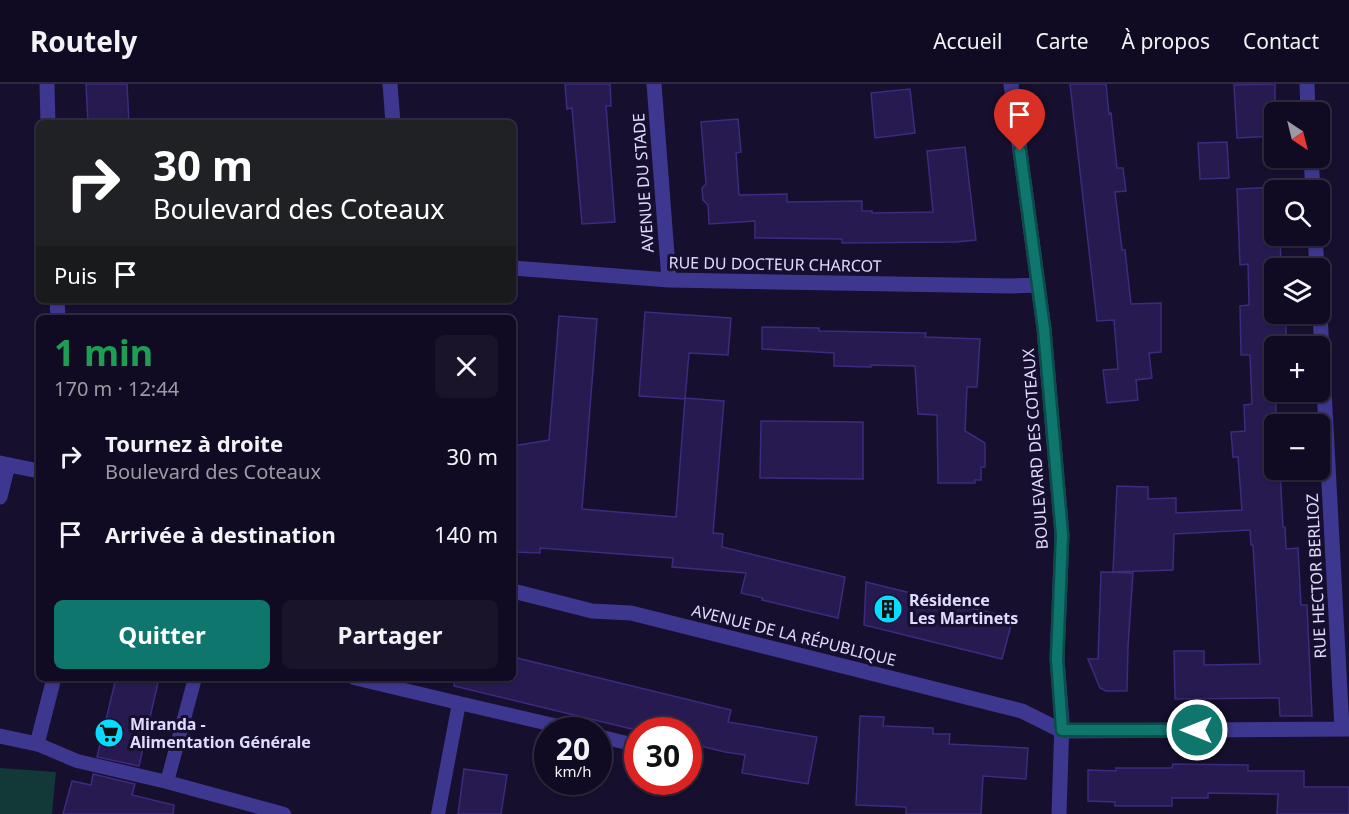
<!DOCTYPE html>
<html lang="fr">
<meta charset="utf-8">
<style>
:root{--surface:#100b22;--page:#19142a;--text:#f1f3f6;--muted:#9c9ba5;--line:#302b40;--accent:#0f766e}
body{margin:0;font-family:"Noto Sans",sans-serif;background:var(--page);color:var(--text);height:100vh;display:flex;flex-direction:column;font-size:22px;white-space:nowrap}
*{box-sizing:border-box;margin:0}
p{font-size:20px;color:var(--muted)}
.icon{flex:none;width:33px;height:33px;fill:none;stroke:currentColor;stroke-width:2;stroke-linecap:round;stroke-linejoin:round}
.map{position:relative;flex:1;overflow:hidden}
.drawer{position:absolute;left:36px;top:231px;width:480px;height:366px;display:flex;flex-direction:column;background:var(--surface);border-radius:9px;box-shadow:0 2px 4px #0004,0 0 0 2px var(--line)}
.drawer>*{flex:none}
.banner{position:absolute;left:36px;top:36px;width:480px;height:183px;border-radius:9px;box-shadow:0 2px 4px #0004,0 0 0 2px var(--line);background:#202124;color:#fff;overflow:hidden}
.needle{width:39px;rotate:145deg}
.tools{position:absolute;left:1264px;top:18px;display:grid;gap:12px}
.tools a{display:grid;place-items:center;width:66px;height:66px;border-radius:9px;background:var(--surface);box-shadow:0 2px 4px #0004,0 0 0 2px var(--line);font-size:30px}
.speed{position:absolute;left:534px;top:633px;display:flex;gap:12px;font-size:30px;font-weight:700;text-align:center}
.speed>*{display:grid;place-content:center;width:78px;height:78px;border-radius:50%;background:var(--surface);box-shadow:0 2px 4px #0004,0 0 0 2px var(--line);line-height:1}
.speed small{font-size:15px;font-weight:400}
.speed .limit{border:9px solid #d22;background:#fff;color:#111}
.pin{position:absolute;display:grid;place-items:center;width:51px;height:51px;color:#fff;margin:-62px -26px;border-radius:50% 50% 50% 0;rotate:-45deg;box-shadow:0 0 6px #0007}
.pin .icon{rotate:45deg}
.me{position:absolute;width:66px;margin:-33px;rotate:270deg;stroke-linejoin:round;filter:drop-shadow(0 0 4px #0008)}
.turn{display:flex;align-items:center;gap:21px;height:126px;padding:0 18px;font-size:27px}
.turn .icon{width:78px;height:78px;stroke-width:2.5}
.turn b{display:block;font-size:42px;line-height:51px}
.then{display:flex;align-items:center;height:57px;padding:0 18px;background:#0003;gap:12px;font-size:22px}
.round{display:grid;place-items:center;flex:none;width:63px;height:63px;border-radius:9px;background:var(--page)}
.summary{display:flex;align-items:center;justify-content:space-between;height:102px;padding:0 18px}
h1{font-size:36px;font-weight:700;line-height:45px;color:#1e9e55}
.action{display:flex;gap:12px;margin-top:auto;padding:12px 18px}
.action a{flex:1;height:69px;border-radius:9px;background:var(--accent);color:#fff;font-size:24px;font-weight:700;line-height:69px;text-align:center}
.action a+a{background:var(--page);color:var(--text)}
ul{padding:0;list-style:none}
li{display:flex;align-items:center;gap:18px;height:78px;padding:0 18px}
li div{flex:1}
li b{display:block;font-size:22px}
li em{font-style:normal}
header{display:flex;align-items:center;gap:36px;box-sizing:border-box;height:84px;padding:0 30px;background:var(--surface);border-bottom:2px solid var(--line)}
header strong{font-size:28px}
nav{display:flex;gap:33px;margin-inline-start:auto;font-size:21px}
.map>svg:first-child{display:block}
.green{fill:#123838}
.building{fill:#271a50;stroke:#3e2a7e;stroke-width:1.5}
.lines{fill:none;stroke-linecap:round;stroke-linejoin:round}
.lane{stroke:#3e3790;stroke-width:14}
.street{stroke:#3e3790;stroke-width:15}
.route-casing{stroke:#0a4d48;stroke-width:15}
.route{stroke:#0f766e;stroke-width:10}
.labels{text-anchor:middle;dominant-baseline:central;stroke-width:6;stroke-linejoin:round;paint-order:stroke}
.street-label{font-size:16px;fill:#e1dcff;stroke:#160f2e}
.poi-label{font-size:16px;font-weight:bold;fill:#e1dcff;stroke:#160f2e;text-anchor:start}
</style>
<header>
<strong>Routely</strong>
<nav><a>Accueil</a><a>Carte</a><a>À propos</a><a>Contact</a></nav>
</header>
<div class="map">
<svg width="1349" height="730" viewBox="0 0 1349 730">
<rect width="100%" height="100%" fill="#160f2e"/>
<path class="green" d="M 0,684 L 56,688 L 52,730 L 0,730 Z"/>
<path class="building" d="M 86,0 L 127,0 L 129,39 L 88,39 Z
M 565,0 L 610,0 L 611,22 L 606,22 L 615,138 L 582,140 L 572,24 L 567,25 Z
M 1070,0 L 1106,0 L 1109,30 L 1111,29 L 1117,84 L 1123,84 L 1126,107 L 1115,108 L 1122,166 L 1125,166 L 1131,220 L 1161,219 L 1161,268 L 1149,269 L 1152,294 L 1136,296 L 1138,316 L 1107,319 L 1103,286 L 1118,285 L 1114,236 L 1097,237 Z
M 1275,0 L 1275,52 L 1237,54 L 1234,1 Z
M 910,5 L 915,49 L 875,54 L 871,9 Z
M 738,35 L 741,68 L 736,69 L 739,111 L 787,110 L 787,118 L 862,117 L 862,127 L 872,127 L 872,129 L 933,128 L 927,67 L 965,63 L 976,156 L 956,158 L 842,159 L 842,155 L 755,154 L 755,137 L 709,140 L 708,121 L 703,116 L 702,104 L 706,100 L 701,38 Z
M 1227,58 L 1229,94 L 1200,95 L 1198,59 Z
M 1275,103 L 1275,152 L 1280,152 L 1281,179 L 1275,179 L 1275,230 L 1280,230 L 1280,233 L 1285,232 L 1287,262 L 1275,262 L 1276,340 L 1275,340 L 1275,386 L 1280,386 L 1283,443 L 1285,443 L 1286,465 L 1298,464 L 1301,521 L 1307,521 L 1312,632 L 1280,632 L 1279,614 L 1175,615 L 1174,567 L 1204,567 L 1204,581 L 1260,580 L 1253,461 L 1251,461 L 1250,446 L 1174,450 L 1173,486 L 1113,488 L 1117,402 L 1148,403 L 1148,415 L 1176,414 L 1176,429 L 1242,426 L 1238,373 L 1233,373 L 1231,348 L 1245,347 L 1244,321 L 1252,320 L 1250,271 L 1241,271 L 1240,222 L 1249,221 L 1248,180 L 1240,181 L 1237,105 Z
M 645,228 L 731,234 L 728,271 L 689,269 L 685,315 L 639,312 Z
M 559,232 L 597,235 L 582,425 L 676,433 L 685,314 L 724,317 L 713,449 L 723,450 L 722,463 L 845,493 L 838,534 L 762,516 L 763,514 L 741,509 L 746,489 L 672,483 L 673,474 L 540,464 L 540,469 L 513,468 L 513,362 L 549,356 Z
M 762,243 L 819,244 L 819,247 L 926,249 L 925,253 L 980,255 L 977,303 L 967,303 L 965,347 L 985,359 L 985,383 L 981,383 L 981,396 L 975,396 L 975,399 L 938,399 L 937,331 L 918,330 L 915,282 L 871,281 L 871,283 L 834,282 L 834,269 L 762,265 Z
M 761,337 L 863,338 L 863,395 L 760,394 Z
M 1101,488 L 1133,489 L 1128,563 L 1127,607 L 1106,607 L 1100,604 L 1088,575 L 1098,575 Z
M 866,498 L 1013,534 L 1002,575 L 864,541 Z
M 513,573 L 731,626 L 728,638 L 817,653 L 808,700 L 742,689 L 745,671 L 725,668 L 688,659 L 688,646 L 636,646 L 454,602 L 455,594 L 513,594 Z
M 116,594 L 159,594 L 139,682 L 97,673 Z
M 860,632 L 884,633 L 883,642 L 933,644 L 933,650 L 950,650 L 949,660 L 1028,664 L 1026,695 L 983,692 L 981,730 L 906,730 L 906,723 L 856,721 Z
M 1173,680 L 1248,681 L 1248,687 L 1304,687 L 1304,703 L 1349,703 L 1349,730 L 1277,730 L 1278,710 L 1208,709 L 1208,714 L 1172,714 L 1172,722 L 1115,722 L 1115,718 L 1088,717 L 1088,686 L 1116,687 L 1116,684 L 1172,684 Z
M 464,685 L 507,691 L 501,730 L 458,730 Z
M 93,690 L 135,700 L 132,711 L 174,721 L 173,730 L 63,730 L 72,697 L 91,701 Z"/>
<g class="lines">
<path class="lane" d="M 354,594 L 459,619 L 438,730
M 459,619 L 575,646
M 598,652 L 631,660
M 37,660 L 77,677 L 167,698 L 284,730
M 167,698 L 195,594"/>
<path class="street" d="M 47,0 L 48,39
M 390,0 L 393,39
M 654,0 L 669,196
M 1011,0 L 1044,245 L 1062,451 L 1057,575 L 1062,637 L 1059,730
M 1307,0 L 1308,28
M 1311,74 L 1313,106
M 1315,152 L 1317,184
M 513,184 L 669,196 L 1011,202 L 1038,201
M 57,216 L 58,234
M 1320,230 L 1342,645
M 0,379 L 39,387
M 0,413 L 8,381
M 513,507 L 592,527 L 631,529 L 1022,627 L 1062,647 L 1349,645
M 0,652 L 37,660 L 54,594"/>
</g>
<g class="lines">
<g class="route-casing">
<path id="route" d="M 1020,67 L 1044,245 L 1062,451 L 1057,575 L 1062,646 L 1197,646"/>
</g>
<use href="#route" class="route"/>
</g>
<defs>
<g id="building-disc" transform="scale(1.5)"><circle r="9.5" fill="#08dcff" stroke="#160f2e"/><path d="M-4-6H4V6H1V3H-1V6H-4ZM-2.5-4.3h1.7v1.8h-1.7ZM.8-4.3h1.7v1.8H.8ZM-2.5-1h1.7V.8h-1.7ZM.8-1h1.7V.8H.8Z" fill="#111"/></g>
<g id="supermarket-disc" transform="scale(1.5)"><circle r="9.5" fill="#08dcff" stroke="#160f2e"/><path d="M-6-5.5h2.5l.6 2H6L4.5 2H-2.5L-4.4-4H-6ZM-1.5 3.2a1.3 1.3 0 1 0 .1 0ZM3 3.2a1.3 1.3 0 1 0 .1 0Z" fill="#111"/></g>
</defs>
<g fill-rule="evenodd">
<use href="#building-disc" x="888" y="525"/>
<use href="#supermarket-disc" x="109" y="649"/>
</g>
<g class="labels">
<g class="street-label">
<text transform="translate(643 99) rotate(-94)">AVENUE DU STADE</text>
<text transform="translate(775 180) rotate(1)">RUE DU DOCTEUR CHARCOT</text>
<text transform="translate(1035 365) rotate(-94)">BOULEVARD DES COTEAUX</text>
<text transform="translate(1316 492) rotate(-93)">RUE HECTOR BERLIOZ</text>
<text transform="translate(794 551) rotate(14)">AVENUE DE LA RÉPUBLIQUE</text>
</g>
<g class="poi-label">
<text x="909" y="516">Résidence<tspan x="909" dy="18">Les Martinets</tspan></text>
<text x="130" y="640">Miranda -<tspan x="130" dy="18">Alimentation Générale</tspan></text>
</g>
</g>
</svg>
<div class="tools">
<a><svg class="needle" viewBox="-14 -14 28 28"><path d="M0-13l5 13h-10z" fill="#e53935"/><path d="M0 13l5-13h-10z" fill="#9c9ba5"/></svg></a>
<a><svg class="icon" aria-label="search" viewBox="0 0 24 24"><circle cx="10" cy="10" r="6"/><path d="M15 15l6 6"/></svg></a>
<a><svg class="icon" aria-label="layers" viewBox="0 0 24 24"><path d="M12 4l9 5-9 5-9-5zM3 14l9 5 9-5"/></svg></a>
<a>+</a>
<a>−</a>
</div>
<div class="speed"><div>20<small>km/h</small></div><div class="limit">30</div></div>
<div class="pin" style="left:1020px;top:67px;background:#d93025"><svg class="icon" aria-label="arrive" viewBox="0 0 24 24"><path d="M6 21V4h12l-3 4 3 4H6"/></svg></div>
<svg class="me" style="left:1197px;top:646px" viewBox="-20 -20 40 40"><circle r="17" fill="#0f766e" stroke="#fff" stroke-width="3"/><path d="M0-11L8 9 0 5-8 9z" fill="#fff"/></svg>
<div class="banner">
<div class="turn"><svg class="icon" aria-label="right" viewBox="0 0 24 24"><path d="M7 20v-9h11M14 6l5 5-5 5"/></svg><div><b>30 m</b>Boulevard des Coteaux</div></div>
<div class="then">Puis<svg class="icon" aria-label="arrive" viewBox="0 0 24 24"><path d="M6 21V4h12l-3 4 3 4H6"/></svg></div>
</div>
<section class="drawer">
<div class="summary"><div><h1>1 min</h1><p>170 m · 12:44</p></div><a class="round"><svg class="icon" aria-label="close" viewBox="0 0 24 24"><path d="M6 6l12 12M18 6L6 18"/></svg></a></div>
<ul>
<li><svg class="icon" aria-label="right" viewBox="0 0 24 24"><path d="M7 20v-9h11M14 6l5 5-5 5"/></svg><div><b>Tournez à droite</b><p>Boulevard des Coteaux</p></div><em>30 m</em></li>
<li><svg class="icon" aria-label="arrive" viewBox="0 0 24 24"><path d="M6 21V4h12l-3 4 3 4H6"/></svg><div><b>Arrivée à destination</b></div><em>140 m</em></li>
</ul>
<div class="action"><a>Quitter</a><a>Partager</a></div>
</section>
</div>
